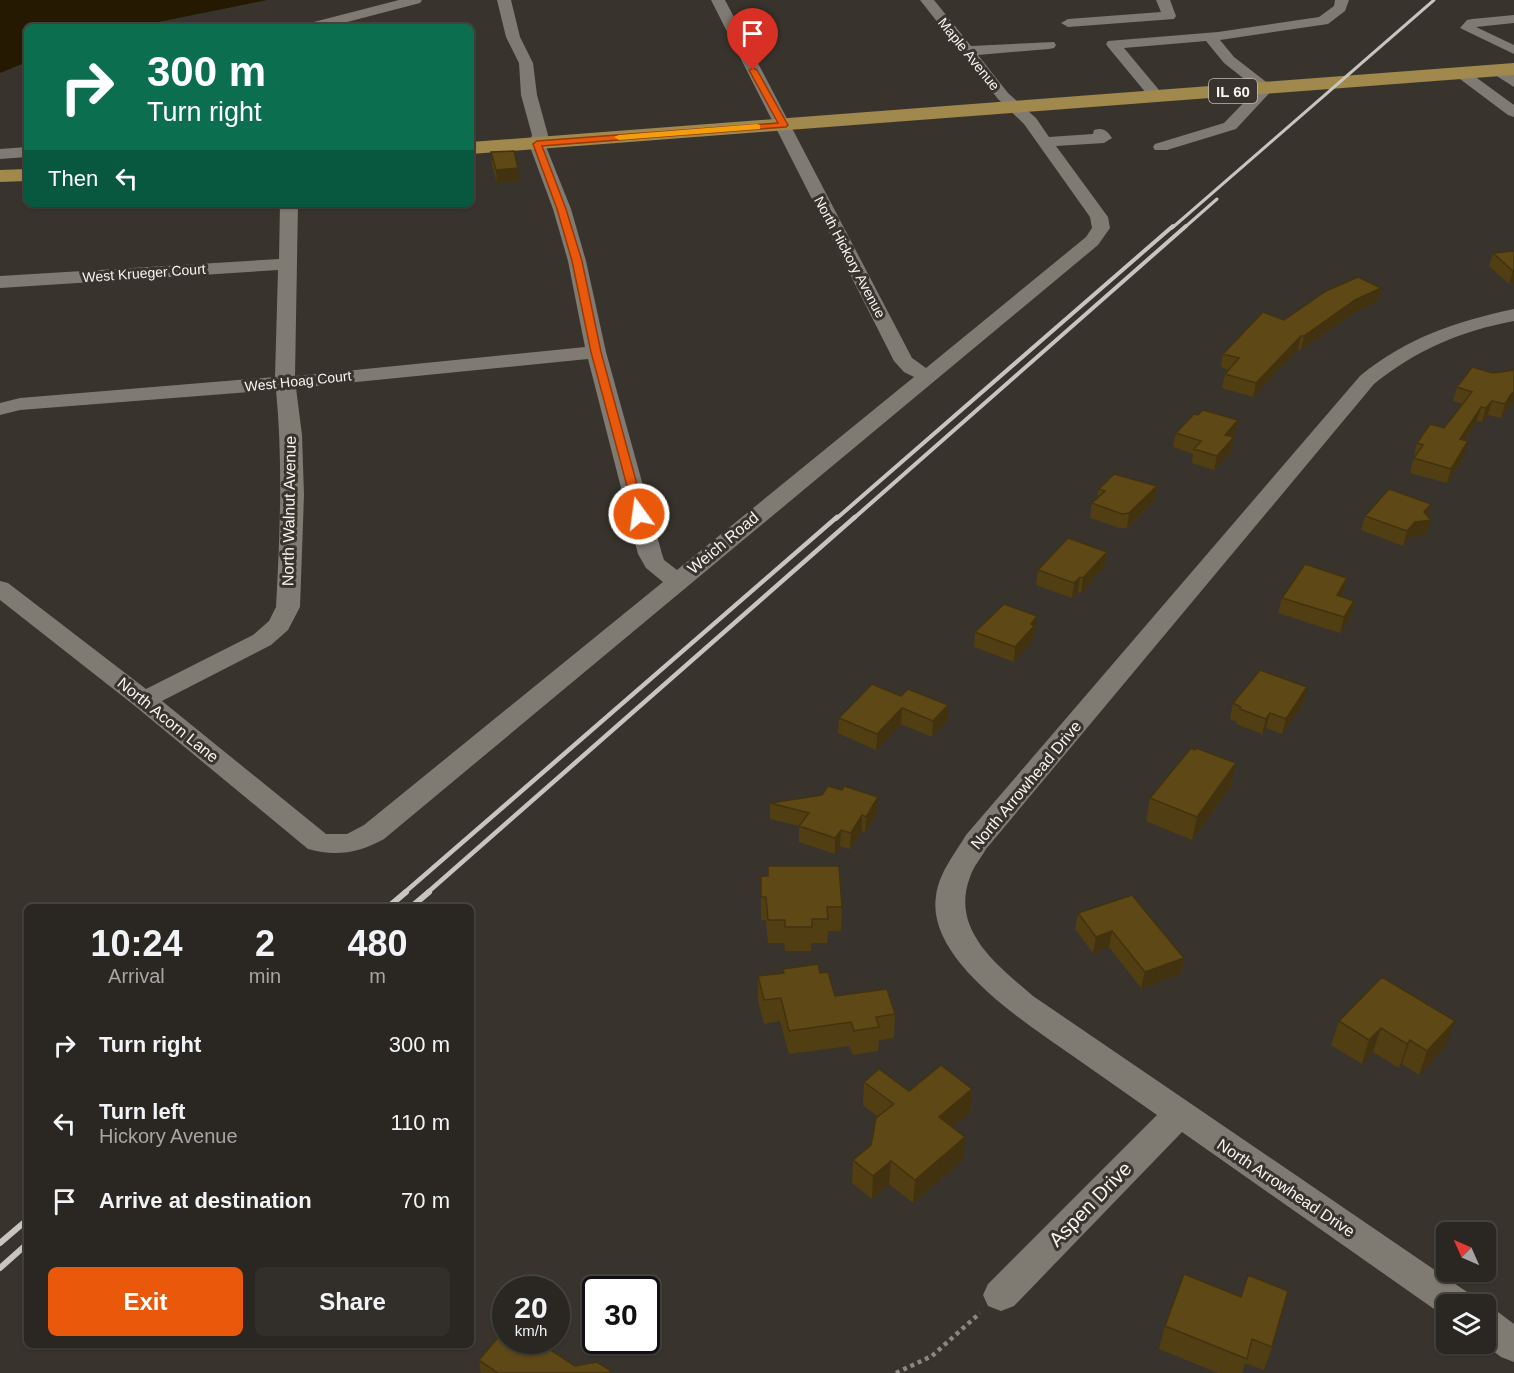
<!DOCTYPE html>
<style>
:root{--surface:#2a2722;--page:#322f2a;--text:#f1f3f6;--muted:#a5a5a5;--line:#464440;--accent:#ea580c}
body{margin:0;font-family:Arial,sans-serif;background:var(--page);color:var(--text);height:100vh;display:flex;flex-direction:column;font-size:22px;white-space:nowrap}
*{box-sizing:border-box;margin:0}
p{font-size:20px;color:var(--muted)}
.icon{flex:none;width:33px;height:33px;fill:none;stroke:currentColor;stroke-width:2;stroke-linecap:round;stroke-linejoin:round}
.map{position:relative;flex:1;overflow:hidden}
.sheet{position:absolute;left:24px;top:904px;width:450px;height:444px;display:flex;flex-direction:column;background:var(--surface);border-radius:9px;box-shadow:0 2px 4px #0004,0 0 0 2px var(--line)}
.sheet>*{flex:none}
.banner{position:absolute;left:24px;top:24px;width:450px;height:183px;border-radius:9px;box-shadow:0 2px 4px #0004,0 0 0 2px var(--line);background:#0b6e4f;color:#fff;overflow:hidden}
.needle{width:39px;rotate:315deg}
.controls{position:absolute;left:1436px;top:1222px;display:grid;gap:12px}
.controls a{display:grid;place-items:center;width:60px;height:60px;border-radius:9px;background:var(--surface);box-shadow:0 2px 4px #0004,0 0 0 2px var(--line);font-size:30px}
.speed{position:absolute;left:492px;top:1276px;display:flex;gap:12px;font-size:30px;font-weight:700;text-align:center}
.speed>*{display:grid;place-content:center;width:78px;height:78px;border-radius:50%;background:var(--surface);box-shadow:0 2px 4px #0004,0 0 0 2px var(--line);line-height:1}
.speed small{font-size:15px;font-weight:400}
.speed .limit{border:3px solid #111;border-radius:9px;background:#fff;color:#111}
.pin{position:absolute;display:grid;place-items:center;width:51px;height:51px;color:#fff;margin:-62px -26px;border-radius:50% 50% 50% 0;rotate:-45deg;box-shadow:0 0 6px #0007}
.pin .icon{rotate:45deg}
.me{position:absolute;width:66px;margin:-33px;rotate:346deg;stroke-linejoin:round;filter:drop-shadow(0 0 4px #0008)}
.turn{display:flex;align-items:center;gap:21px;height:126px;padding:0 24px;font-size:27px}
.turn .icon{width:78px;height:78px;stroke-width:2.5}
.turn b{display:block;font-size:42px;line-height:51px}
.then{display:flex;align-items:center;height:57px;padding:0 24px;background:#0003;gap:12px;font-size:22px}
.eta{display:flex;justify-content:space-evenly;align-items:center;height:102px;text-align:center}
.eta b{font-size:36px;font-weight:700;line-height:42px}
.primary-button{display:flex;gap:12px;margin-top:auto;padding:12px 24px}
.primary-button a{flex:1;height:69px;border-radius:9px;background:var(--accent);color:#fff;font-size:24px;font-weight:700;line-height:69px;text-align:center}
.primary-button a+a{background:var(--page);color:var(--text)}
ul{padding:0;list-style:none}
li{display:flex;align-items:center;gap:18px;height:78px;padding:0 24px}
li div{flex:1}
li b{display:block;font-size:22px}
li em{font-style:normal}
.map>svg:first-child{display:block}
.water{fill:#251a01}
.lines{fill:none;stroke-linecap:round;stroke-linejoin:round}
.path{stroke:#8a8680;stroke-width:4.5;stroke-dasharray:4 4;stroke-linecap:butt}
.minor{fill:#7f7b73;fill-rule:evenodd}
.major{fill:#a1884d;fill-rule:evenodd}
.rail-far3{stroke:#c8c5c0;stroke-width:3}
.rail-far2{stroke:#c8c5c0;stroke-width:4}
.rail-far1{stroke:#c8c5c0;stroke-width:4.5}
.rail{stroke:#c8c5c0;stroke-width:6}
.wall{fill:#513e13}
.shaded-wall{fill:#42320f}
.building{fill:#5e4816;stroke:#42320f;stroke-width:1.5}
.route{fill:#ea580c;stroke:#983908;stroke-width:1.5}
.slow{fill:#f59e0b}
.labels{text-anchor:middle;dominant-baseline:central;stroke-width:6;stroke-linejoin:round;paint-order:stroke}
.far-street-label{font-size:14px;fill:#f7f4f0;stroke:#38342d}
.shield{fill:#38342d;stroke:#bebab6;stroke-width:1.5}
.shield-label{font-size:15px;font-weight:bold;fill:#f7f4f0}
.street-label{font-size:16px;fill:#f7f4f0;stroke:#38342d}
.near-street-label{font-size:20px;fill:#f7f4f0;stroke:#38342d}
</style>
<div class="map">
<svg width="1514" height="1373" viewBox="0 0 1514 1373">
<rect width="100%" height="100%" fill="#38342d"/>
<path class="water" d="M 0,0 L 267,0 L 134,27 L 27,27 L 27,62 L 0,73 Z"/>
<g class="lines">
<path class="path" d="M 896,1373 L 932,1356 L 980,1313"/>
<path class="minor" d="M 399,0 L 422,0 L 420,3 L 328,27 L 304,27 L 306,24 Z
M 497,0 L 511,0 L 520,37 L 533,63 L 537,95 L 548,135 L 545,144 L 571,209 L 586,261 L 606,352 L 662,554 L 664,560 L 677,570 L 914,377 L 904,372 L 894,361 L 711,0 L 725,0 L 912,358 L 926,368 L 1086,237 L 1092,228 L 1090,217 L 1024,124 L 998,99 L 920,0 L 934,0 L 971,46 L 1054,42 L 1056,45 L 1054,48 L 1049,49 L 978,55 L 1008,93 L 1036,118 L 1049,137 L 1093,134 L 1094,130 C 1104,127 1107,131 1112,138 L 1104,143 L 1056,146 L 1108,217 L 1110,228 L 1098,245 L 384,839 C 359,853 336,857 308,849 L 135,706 L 0,600 L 0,581 L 8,583 L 146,689 L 253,635 L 269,621 L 276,607 C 280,534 283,463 276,390 L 20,410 L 0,415 L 0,403 L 20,398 L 275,377 L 278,270 L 0,288 L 0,276 L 279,259 L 280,204 L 298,204 L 295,376 L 585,347 L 568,261 L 553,209 L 529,144 L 532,135 L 521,95 L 519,63 L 506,37 ZM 588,359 L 638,554 L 646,568 L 663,582 L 364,825 L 347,834 L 326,834 L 162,701 L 271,645 L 288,630 L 300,607 L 304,495 L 302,435 L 296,388 Z
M 1156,0 L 1170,0 L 1176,16 L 1174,19 L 1068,27 L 1061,23 L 1068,19 L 1161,12 Z
M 1335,0 L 1349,0 L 1345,11 L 1328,24 L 1220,40 L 1234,57 L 1274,88 L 1236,129 L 1167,150 L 1155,150 L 1153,147 L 1155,144 L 1224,123 L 1257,89 L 1224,63 L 1206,41 L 1124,48 L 1164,96 L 1156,101 L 1151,99 L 1108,47 L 1106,44 L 1108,41 L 1218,32 L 1319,17 L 1334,6 Z
M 1514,15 L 1514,23 L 1476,27 L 1514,45 L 1514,54 L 1460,28 L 1467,20 L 1472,19 Z
M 1497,66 L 1514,75 L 1514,87 L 1492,73 L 1490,70 L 1492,67 Z
M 1461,69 L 1466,70 L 1514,105 L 1514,117 L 1508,115 L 1456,76 L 1454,73 Z
M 27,147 L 27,157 L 0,159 L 0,149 Z
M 1514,309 L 1514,321 C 1461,331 1416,350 1374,384 L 986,849 C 981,858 973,867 970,877 C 950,930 997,965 1033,996 L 1470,1294 L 1475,1305 L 1446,1305 L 1446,1317 L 1444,1316 L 1182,1132 L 1014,1306 L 1001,1311 L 988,1306 L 983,1295 L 988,1284 L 1157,1115 C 1128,1095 1099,1074 1070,1054 C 1026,1023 926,960 936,896 C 939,873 954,855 966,835 L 1360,376 C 1406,338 1457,321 1514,309 Z
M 1485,1308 L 1498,1312 L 1514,1324 L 1514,1362 L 1501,1357 L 1484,1344 Z"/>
<path class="major" d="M 1514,63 L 1514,75 L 471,154 L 471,142 Z
M 27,169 L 27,181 L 0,182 L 0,170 Z"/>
<path class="rail-far3" d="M 1172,228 L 1434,0
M 1184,228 L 1217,199"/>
<path class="rail-far2" d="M 836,519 L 1173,226
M 853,519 L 1186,226"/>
<path class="rail-far1" d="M 404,893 L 837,517
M 427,893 L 855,517"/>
<path class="rail" d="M 387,908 L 406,892
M 410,908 L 429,892
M 0,1243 L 27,1220
M 0,1268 L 27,1244"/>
</g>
<path class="wall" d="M 491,152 L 519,181 L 497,183 L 492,165 Z
M 1514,251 L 1514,283 L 1509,284 L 1489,266 L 1493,253 Z
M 1381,288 L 1378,301 L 1352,314 L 1301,350 L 1298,349 L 1253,397 L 1222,388 L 1225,374 L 1229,370 L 1221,367 L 1223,354 L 1284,320 Z
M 1514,370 L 1514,403 L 1507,408 L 1501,418 L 1488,415 L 1482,422 L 1477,421 L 1465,440 L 1464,456 L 1447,483 L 1410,473 L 1417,443 L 1444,428 L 1463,404 L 1453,401 L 1457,387 L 1493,373 Z
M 1198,415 L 1238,420 L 1235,434 L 1233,437 L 1231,452 L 1214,470 L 1192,463 L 1193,454 L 1173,447 L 1176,433 Z
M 1157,486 L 1154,501 L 1127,528 L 1120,528 L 1090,518 L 1092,503 L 1097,499 L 1099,489 Z
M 1431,504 L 1428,516 L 1427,534 L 1411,537 L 1403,546 L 1361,530 L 1365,516 Z
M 1107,552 L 1105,566 L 1081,593 L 1078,592 L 1072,598 L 1036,585 L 1038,570 Z
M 1343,593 L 1341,597 L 1354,601 L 1351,616 L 1340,633 L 1278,613 L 1282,598 Z
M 1036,631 L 1033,635 L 1032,641 L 1014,662 L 974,647 L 975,632 Z
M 872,684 L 947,721 L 932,737 L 901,724 L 876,750 L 838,733 L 839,718 Z
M 1233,703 L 1304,703 L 1282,734 L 1266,728 L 1262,734 L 1236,724 L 1237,722 L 1230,719 Z
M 1195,750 L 1231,786 L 1192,840 L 1146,821 L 1150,798 Z
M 770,803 L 878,813 L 865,832 L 862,831 L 850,849 L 840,846 L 835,854 L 799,842 L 799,826 L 770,819 Z
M 761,876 L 842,907 L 841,931 L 828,931 L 827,943 L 811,943 L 811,951 L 785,951 L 784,943 L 768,943 L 766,920 L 761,920 Z
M 1078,913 L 1184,958 L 1181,974 L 1141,988 L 1109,947 L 1093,953 L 1075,929 Z
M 783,969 L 820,973 L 835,996 L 895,1014 L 894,1038 L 879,1040 L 878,1051 L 853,1055 L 849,1046 L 789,1054 L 780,1021 L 764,1024 L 758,1000 L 758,976 L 783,973 Z
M 1382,977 L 1446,1045 L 1419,1075 L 1402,1064 L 1399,1068 L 1373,1052 L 1362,1064 L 1331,1045 L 1339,1021 Z
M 864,1082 L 909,1091 L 972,1089 L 970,1112 L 952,1127 L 963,1160 L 913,1203 L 889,1184 L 872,1199 L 852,1183 L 853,1160 L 871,1145 L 878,1117 L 863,1105 Z
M 1241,1297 L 1272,1347 L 1264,1370 L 1245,1363 L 1242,1373 L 1218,1373 L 1159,1349 L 1165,1326 Z
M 479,1360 L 575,1366 L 610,1373 L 481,1373 Z"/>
<path class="shaded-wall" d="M 518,168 L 519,181 L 497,183 L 496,170 Z
M 1513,271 L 1514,271 L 1514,283 L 1509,284 Z
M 1381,288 L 1378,301 L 1352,314 L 1301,350 L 1304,336 L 1355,300 Z
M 1301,336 L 1298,349 L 1253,397 L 1256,383 Z
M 1514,392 L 1514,403 L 1507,408 L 1501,418 L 1505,404 L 1511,394 Z
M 1492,401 L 1488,415 L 1482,422 L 1486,408 Z
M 1481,407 L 1477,421 L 1456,453 L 1460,439 Z
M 1238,420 L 1235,434 L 1222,449 L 1225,435 Z
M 1234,437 L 1231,452 L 1214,470 L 1217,456 Z
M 1468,441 L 1464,456 L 1447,483 L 1451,469 Z
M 1157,486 L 1154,501 L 1127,528 L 1129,513 Z
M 1431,504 L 1427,518 L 1431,520 L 1427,534 L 1411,537 L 1403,546 L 1407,531 Z
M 1107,552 L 1105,566 L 1081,593 L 1083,578 Z
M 1080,577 L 1078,592 L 1072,598 L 1074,583 Z
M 1347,578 L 1343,593 L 1333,610 L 1337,595 Z
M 1354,601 L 1351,616 L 1340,633 L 1344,617 Z
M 1037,616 L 1036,631 L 1033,635 L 1032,641 L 1014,662 L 1015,647 L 1031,624 Z
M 1307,687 L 1304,703 L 1282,734 L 1286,719 Z
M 948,705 L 947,721 L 932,737 L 933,721 Z
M 902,708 L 901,724 L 876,750 L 877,734 Z
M 1270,713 L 1266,728 L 1262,734 L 1266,719 Z
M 1236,763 L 1231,786 L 1192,840 L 1197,817 Z
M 878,797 L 878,813 L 865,832 L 866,817 Z
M 862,815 L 862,831 L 850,849 L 851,833 Z
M 841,830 L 840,846 L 835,854 L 835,838 Z
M 1112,931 L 1109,947 L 1093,953 L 1096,937 Z
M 1184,958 L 1181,974 L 1141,988 L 1145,972 Z
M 1455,1021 L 1446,1045 L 1419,1075 L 1427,1051 Z
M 1381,1028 L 1373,1052 L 1362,1064 L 1369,1040 Z
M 1410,1040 L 1402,1064 L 1399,1068 L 1407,1044 Z
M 972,1089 L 970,1112 L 937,1140 L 939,1117 Z
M 965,1137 L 963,1160 L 913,1203 L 915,1180 Z
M 891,1161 L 889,1184 L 872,1199 L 873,1176 Z"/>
<path class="building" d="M 514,151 L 518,168 L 496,170 L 491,152 Z
M 1514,251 L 1514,271 L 1513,271 L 1493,253 Z
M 1358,277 L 1381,288 L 1355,300 L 1304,336 L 1301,336 L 1256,383 L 1225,374 L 1239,358 L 1223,354 L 1263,312 L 1284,320 L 1326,291 Z
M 1472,367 L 1493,373 L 1514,370 L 1514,392 L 1511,394 L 1505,404 L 1492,401 L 1486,408 L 1481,407 L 1460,439 L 1468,441 L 1451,469 L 1414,458 L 1423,445 L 1417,443 L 1430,424 L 1444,428 L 1472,392 L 1457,387 Z
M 1203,410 L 1238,420 L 1225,435 L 1234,437 L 1217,456 L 1194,449 L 1201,441 L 1176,433 L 1194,414 L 1198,415 Z
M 1114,474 L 1157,486 L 1129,513 L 1122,514 L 1092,503 L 1105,491 L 1099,489 Z
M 1389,489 L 1431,504 L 1424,512 L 1431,520 L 1415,522 L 1407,531 L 1365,516 Z
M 1068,538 L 1107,552 L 1083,578 L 1080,577 L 1074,583 L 1038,570 Z
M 1305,564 L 1347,578 L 1337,595 L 1354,601 L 1344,617 L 1282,598 Z
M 1004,604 L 1037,616 L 1031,624 L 1034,626 L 1015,647 L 975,632 Z
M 1260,670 L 1307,687 L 1286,719 L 1270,713 L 1266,719 L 1240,709 L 1241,707 L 1233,703 Z
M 872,684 L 901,696 L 908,689 L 948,705 L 933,721 L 902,708 L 877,734 L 839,718 Z
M 1191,748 L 1195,750 L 1196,748 L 1236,763 L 1197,817 L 1150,798 Z
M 828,786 L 842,790 L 844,786 L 878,797 L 866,817 L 862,815 L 851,833 L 841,830 L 835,838 L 799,826 L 809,813 L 770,803 L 822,795 Z
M 768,866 L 839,866 L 842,907 L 827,907 L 828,919 L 812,919 L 812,927 L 785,927 L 785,920 L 768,920 L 766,897 L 761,897 L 761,876 L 768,876 Z
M 1132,895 L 1184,958 L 1145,972 L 1112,931 L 1096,937 L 1078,913 Z
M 818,964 L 820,973 L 828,972 L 835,996 L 887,989 L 895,1014 L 876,1017 L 879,1027 L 854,1031 L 851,1022 L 789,1031 L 781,998 L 764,1000 L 758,976 L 784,973 L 783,969 Z
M 1382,977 L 1455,1021 L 1427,1051 L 1410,1040 L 1407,1044 L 1381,1028 L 1369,1040 L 1339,1021 Z
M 941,1065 L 972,1089 L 939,1117 L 965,1137 L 915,1180 L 891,1161 L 873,1176 L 853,1160 L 871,1145 L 876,1118 L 894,1104 L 864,1082 L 879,1069 L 909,1091 Z
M 1184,1274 L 1241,1297 L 1248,1275 L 1288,1291 L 1272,1347 L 1252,1339 L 1247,1359 L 1165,1326 Z
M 506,1328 L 506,1341 L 530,1341 L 533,1343 L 534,1341 L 537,1341 L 575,1366 L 597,1362 L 610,1370 L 610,1373 L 498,1373 L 479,1360 Z"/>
<path class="route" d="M 753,68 L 757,70 L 788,125 L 786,127 L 542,146 L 566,209 L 582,261 L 601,352 L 645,514 L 639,518 L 635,516 L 591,352 L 572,261 L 557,209 L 533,144 L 537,141 L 778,123 L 749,70 Z"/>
<path class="slow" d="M 757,124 L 760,125 L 760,129 L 619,140 L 614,137 L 619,135 Z"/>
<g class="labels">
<g class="far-street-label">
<text transform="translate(969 54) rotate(51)">Maple Avenue</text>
<text transform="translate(850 257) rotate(62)">North Hickory Avenue</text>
<text transform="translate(144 273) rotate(-4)">West Krueger Court</text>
<text transform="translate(298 381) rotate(-6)">West Hoag Court</text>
</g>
<rect class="shield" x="1209" y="79" width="48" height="24" rx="4.5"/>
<g class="shield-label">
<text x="1233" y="91">IL 60</text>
</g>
<g class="street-label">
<text transform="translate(289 511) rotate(-89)">North Walnut Avenue</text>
<text transform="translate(723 543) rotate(-40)">Weich Road</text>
<text transform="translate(168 720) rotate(39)">North Acorn Lane</text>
<text transform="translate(1026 785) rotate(-50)">North Arrowhead Drive</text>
<text transform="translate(1286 1188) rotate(34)">North Arrowhead Drive</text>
</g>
<g class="near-street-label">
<text transform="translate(1090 1204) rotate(-46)">Aspen Drive</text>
</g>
</g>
</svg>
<div class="controls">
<a><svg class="needle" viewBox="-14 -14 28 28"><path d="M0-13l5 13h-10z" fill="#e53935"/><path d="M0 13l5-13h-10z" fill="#a5a5a5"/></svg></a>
<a><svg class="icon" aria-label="layers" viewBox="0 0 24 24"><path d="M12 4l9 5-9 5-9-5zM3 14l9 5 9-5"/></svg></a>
</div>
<div class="speed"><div>20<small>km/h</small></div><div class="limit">30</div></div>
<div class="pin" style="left:753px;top:70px;background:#d93025"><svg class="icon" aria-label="arrive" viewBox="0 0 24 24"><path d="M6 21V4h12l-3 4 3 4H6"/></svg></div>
<svg class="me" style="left:639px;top:514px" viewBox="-20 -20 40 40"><circle r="17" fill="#ea580c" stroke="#fff" stroke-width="3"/><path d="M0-11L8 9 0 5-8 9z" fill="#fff"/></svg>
<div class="banner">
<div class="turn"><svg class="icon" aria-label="right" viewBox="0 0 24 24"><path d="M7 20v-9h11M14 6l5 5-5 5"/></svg><div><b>300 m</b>Turn right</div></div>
<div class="then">Then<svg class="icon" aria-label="left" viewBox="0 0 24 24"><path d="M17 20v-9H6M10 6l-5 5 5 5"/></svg></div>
</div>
<section class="sheet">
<div class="eta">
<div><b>10:24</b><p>Arrival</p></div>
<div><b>2</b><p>min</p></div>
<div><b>480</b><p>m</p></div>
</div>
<ul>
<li><svg class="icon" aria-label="right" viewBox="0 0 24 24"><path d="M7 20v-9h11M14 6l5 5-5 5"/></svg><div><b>Turn right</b></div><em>300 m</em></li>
<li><svg class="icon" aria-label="left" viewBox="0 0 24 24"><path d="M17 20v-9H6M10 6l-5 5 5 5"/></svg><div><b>Turn left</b><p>Hickory Avenue</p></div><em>110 m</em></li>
<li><svg class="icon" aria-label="arrive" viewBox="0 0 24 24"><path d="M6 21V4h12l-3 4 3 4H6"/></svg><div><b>Arrive at destination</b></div><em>70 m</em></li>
</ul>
<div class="primary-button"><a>Exit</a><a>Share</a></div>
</section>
</div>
